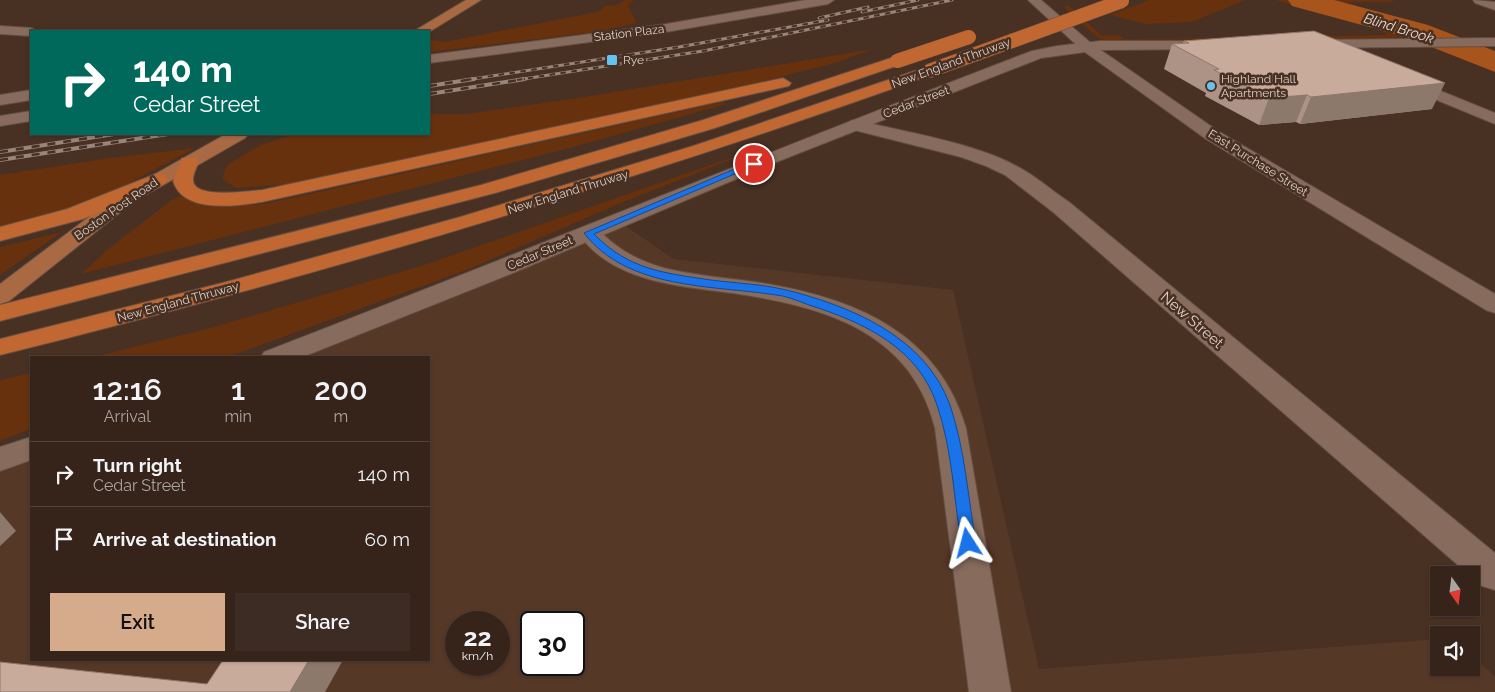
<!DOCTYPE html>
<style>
:root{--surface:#36241a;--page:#3d2c23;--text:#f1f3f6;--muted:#aaa4a2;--line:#504139;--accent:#d6ab8b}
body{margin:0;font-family:Raleway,sans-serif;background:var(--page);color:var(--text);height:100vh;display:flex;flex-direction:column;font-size:19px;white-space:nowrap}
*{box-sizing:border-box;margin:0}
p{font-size:16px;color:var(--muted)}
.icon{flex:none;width:28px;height:28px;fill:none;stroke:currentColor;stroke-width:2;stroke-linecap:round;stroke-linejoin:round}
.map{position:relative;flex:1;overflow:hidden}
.side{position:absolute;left:30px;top:356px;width:400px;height:305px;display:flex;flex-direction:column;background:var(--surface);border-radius:0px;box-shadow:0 1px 4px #0004,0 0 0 1px var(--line)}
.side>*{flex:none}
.hud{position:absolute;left:30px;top:30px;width:400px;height:105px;border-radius:0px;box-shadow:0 1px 4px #0004,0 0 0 1px var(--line);background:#00695c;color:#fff;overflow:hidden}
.needle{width:32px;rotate:166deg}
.buttons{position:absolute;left:1430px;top:566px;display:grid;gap:10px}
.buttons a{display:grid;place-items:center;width:50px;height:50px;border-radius:0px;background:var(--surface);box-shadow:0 1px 4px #0004,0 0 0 1px var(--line);font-size:25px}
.speed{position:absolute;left:445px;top:611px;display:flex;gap:10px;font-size:25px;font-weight:700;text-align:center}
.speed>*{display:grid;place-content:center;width:65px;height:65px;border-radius:50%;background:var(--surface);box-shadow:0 1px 4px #0004,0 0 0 1px var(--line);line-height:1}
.speed small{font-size:12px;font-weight:400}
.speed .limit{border:2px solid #111;border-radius:8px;background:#fff;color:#111}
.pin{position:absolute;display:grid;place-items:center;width:42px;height:42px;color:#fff;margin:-21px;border:2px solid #fff;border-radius:50%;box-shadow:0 1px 5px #0007}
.me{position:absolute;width:55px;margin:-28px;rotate:351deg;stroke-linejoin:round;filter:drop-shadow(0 0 4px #0008)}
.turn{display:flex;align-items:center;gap:18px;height:105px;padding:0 20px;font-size:22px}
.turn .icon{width:65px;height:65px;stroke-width:2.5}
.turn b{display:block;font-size:35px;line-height:42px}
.eta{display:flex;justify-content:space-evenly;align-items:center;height:85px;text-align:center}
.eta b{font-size:30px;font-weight:600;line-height:35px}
.cta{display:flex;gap:10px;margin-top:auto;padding:10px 20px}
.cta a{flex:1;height:58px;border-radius:0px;background:var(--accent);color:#111;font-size:20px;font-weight:600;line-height:58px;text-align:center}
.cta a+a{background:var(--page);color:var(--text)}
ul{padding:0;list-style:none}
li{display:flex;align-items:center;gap:15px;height:65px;padding:0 20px;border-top:1px solid var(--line)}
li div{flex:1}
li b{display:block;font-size:19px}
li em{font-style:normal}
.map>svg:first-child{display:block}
.built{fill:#563827;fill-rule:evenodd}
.green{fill:#67310e}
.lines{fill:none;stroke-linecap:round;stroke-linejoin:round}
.river{fill:#a8541d;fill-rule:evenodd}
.minor-casing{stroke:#624f43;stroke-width:2}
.tertiary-casing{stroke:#624f43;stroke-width:2}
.secondary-casing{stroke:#624f43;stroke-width:2}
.primary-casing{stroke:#624f43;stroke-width:2}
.motorway-casing{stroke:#624f43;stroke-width:2}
.minor{fill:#876c5d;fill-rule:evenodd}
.tertiary{fill:#876c5d;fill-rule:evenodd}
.secondary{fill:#876c5d;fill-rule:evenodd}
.primary{fill:#a96943;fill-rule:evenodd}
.motorway{fill:#c06732;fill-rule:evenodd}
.rail-far1-casing{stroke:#98857b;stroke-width:3}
.rail-casing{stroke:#98857b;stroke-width:4}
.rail-far1{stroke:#483023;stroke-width:2;stroke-dasharray:5.5;stroke-linecap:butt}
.rail{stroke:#483023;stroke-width:2.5;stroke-dasharray:8;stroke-linecap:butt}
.motorway-bridge-casing{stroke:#624f43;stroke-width:15;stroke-linecap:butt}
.motorway-bridge{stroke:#c06732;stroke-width:14}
.wall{fill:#ad9385}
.shaded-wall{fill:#8d786c}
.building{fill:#c9ab9b;stroke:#8d786c}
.route{fill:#1a73e8;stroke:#114b97}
.poi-dot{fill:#65c4ef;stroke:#483023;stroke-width:2}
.labels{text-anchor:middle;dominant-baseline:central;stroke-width:5;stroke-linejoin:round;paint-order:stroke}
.far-street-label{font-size:12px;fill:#decfc7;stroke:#483023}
.far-poi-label{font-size:12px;fill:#decfc7;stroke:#483023;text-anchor:start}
.far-water-label{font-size:14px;font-style:italic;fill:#efd7cb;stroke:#483023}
.street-label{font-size:15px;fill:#decfc7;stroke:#483023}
</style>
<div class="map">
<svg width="1495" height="692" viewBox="0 0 1495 692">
<rect width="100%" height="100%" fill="#483023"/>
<path class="built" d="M 624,225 L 674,259 L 953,290 L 1039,669 L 1439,639 L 1439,668 L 1471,668 L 1471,653 L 1495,677 L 1495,692 L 0,692 L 0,469 L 31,458 L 31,660 L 429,660 L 429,358 L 286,357 ZM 456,622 L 499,622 L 499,665 L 456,665 ZM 531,622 L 574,622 L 574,665 L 531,665 Z"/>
<path class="green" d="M 625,0 L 634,0 L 628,6 L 637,23 L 602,31 L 429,52 L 431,40 L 445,42 L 601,11 L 604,6 L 617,5 Z
M 1149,0 L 1245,0 L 1192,22 L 1145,24 L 1110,15 Z
M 1275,0 L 1391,0 L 1395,2 L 1345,2 L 1381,14 L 1370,14 L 1447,37 L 1312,39 L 1307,36 L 1387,35 L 1383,31 L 1390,30 Z
M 1068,5 L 1102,36 L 1119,35 L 1124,39 L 1286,37 L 1291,39 L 1105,40 L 1098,38 L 1064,7 Z
M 874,49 L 832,64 L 670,104 L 307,183 L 236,188 L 222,179 L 227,165 L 261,145 L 294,134 L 429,134 L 429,114 L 467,114 L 578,98 Z
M 723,102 L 726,104 L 577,146 L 81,274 L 108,249 L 172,200 L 182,196 C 209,207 236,206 264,204 Z
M 765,146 L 621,203 L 469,269 L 228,357 L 93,357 L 207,329 L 424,265 Z
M 195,148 L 84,207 L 0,229 L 0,175 L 110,158 Z
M 62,232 L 0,275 L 0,247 Z
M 31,373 L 31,429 L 0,441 L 0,380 Z"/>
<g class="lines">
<path class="river" d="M 1288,0 L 1334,0 L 1428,25 L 1495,51 L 1495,72 L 1406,37 L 1292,6 Z"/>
<g class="minor-casing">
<path id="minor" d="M 806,0 L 834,0 L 828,4 L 666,32 L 429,63 L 429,55 L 666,24 Z
M 1473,0 L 1495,2 L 1495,10 L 1475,3 Z
M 0,26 L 31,28 L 37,31 L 31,31 L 31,36 L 0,34 Z
M 1404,76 L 1495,113 L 1495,124 L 1398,84 L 1396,81 L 1398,78 Z
M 31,111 L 31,121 L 0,126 L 0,116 Z
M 856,120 C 904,132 976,143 1018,167 C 1036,176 1052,191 1069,202 L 1495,553 L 1495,590 L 1482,586 L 1053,212 L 1005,175 L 986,166 L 961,157 L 850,129 L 847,125 L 850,121 Z
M 589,226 C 600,229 605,237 613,243 C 628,255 646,263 664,268 C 696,276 730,278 762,283 C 854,298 938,332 966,428 L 1011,692 L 969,692 L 935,428 C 911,330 821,306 732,293 C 679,286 611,282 578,233 L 581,228 Z"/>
</g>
<g class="tertiary-casing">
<path id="tertiary" d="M 1495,38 L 1495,46 L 1309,48 L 1302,44 L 1309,40 Z
M 1100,41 L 1209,41 L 1216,45 L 1209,49 L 1100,50 L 1041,58 L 779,161 L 513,273 L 300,358 L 260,358 L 264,352 C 521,253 775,149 1032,51 L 1057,46 Z
M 31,90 L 31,100 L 0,105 L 0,95 Z
M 31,437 L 31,460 L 0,471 L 0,447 Z"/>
</g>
<g class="secondary-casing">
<path id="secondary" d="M 1028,0 L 1041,0 L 1092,44 L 1218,131 L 1495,294 L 1495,313 L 1486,310 L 1206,139 L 1082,50 Z"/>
</g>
<g class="primary-casing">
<path id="primary" d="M 466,0 L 481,0 L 429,32 L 414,31 Z
M 226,134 L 248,134 L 245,138 L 132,203 L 9,301 L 0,304 L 0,284 L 118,195 Z"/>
</g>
<g class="motorway-casing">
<path id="motorway" d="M 897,56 L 902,58 L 905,61 L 902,64 L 715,128 L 495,193 L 0,321 L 0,305 L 481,185 L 703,120 Z
M 929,66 L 937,71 L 934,74 C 627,184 317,276 0,355 L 0,339 L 226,282 L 460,217 L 693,146 Z
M 783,78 L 791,83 L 789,86 L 262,202 C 236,206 183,214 173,181 L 182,158 L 196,158 L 199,162 C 196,168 191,178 194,184 C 201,198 248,191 262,190 Z
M 158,173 L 165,175 L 168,179 L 165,183 L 83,219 L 0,241 L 0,227 L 67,209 Z"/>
</g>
<use href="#minor" class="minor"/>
<use href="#tertiary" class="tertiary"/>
<use href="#secondary" class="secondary"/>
<use href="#primary" class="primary"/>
<use href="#motorway" class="motorway"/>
<g class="rail-far1-casing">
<path id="rail-far1" d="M 862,12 L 918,0
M 819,18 L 868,7
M 466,80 L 679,47 L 828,20
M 517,80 L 703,51 L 952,0"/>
</g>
<g class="rail-casing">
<path id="rail" d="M 429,86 L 474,79
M 429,94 L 525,79
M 0,152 L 114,134
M 0,160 L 168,134"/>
</g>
<use href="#rail-far1" class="rail-far1"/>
<use href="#rail" class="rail"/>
<g class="motorway-bridge-casing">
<path id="motorway-bridge" d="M 897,61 L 969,37
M 929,71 L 1122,1"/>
</g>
<use href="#motorway-bridge" class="motorway-bridge"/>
</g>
<path class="wall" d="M 1184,41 L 1432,109 L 1300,124 L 1296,122 L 1259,125 L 1205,96 L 1206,93 L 1164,69 L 1172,44 L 1183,43 Z"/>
<path class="shaded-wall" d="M 1445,83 L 1432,109 L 1300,124 L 1311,97 Z
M 1307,95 L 1296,122 L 1259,125 L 1269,98 Z
M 0,512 L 16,531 L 0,546 Z
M 309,660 L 343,660 L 325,692 L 290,692 Z"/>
<path class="building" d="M 1314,31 L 1445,83 L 1311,97 L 1307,95 L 1269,98 L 1214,70 L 1219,69 L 1172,44 L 1189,43 L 1184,41 Z
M 223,660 L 309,660 L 290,692 L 0,692 L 0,662 L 207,684 Z"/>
<path class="route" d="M 751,162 L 758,164 L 594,234 C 629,270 664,273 711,280 C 734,283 759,284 782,289 C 849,305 925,336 950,405 C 965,449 968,498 976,543 L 974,547 L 963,547 L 961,543 C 954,498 952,449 937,405 C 918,348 865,323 812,306 C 800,302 788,296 776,295 C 712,285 628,290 584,233 Z"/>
<g class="poi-dot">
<rect x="606" y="54" width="12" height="12" rx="2.5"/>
<circle cx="1211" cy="86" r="5"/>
</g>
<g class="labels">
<g class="far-street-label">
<text transform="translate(629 33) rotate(-7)">Station Plaza</text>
<text transform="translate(951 63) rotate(-20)">New England Thruway</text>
<text transform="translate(916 102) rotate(-21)">Cedar Street</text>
<text transform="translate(1258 163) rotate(32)">East Purchase Street</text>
<text transform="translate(568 192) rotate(-17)">New England Thruway</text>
<text transform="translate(116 209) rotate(-35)">Boston Post Road</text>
<text transform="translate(540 253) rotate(-23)">Cedar Street</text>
<text transform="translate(178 302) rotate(-15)">New England Thruway</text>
</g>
<g class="far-poi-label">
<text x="623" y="60">Rye</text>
<text x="1221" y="79">Highland Hall<tspan x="1221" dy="14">Apartments</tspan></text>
</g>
<g class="far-water-label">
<text transform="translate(1399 28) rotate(17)">Blind Brook</text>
</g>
<g class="street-label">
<text transform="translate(1192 320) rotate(41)">New Street</text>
</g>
</g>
</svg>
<div class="buttons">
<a><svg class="needle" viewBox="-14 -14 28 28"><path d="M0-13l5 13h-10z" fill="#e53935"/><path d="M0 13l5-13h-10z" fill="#aaa4a2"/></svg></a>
<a><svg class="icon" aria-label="sound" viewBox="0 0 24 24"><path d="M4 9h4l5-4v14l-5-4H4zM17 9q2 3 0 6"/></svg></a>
</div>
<div class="speed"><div>22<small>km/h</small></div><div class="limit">30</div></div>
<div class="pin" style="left:754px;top:164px;background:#d93025"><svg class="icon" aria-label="arrive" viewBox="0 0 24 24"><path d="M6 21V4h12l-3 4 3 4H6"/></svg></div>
<svg class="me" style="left:968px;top:543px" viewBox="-20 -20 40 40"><path d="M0-17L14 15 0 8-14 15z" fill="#1a73e8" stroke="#fff" stroke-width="4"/></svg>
<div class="hud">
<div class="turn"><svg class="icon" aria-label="right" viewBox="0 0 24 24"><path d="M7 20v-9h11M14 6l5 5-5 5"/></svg><div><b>140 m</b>Cedar Street</div></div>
</div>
<section class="side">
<div class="eta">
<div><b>12:16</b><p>Arrival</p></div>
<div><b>1</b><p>min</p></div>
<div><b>200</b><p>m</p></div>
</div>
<ul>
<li><svg class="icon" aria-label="right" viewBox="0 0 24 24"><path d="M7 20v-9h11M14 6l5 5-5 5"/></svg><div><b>Turn right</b><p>Cedar Street</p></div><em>140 m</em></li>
<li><svg class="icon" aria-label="arrive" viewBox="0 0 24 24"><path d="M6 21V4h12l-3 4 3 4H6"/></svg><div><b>Arrive at destination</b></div><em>60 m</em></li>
</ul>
<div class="cta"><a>Exit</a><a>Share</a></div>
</section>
</div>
